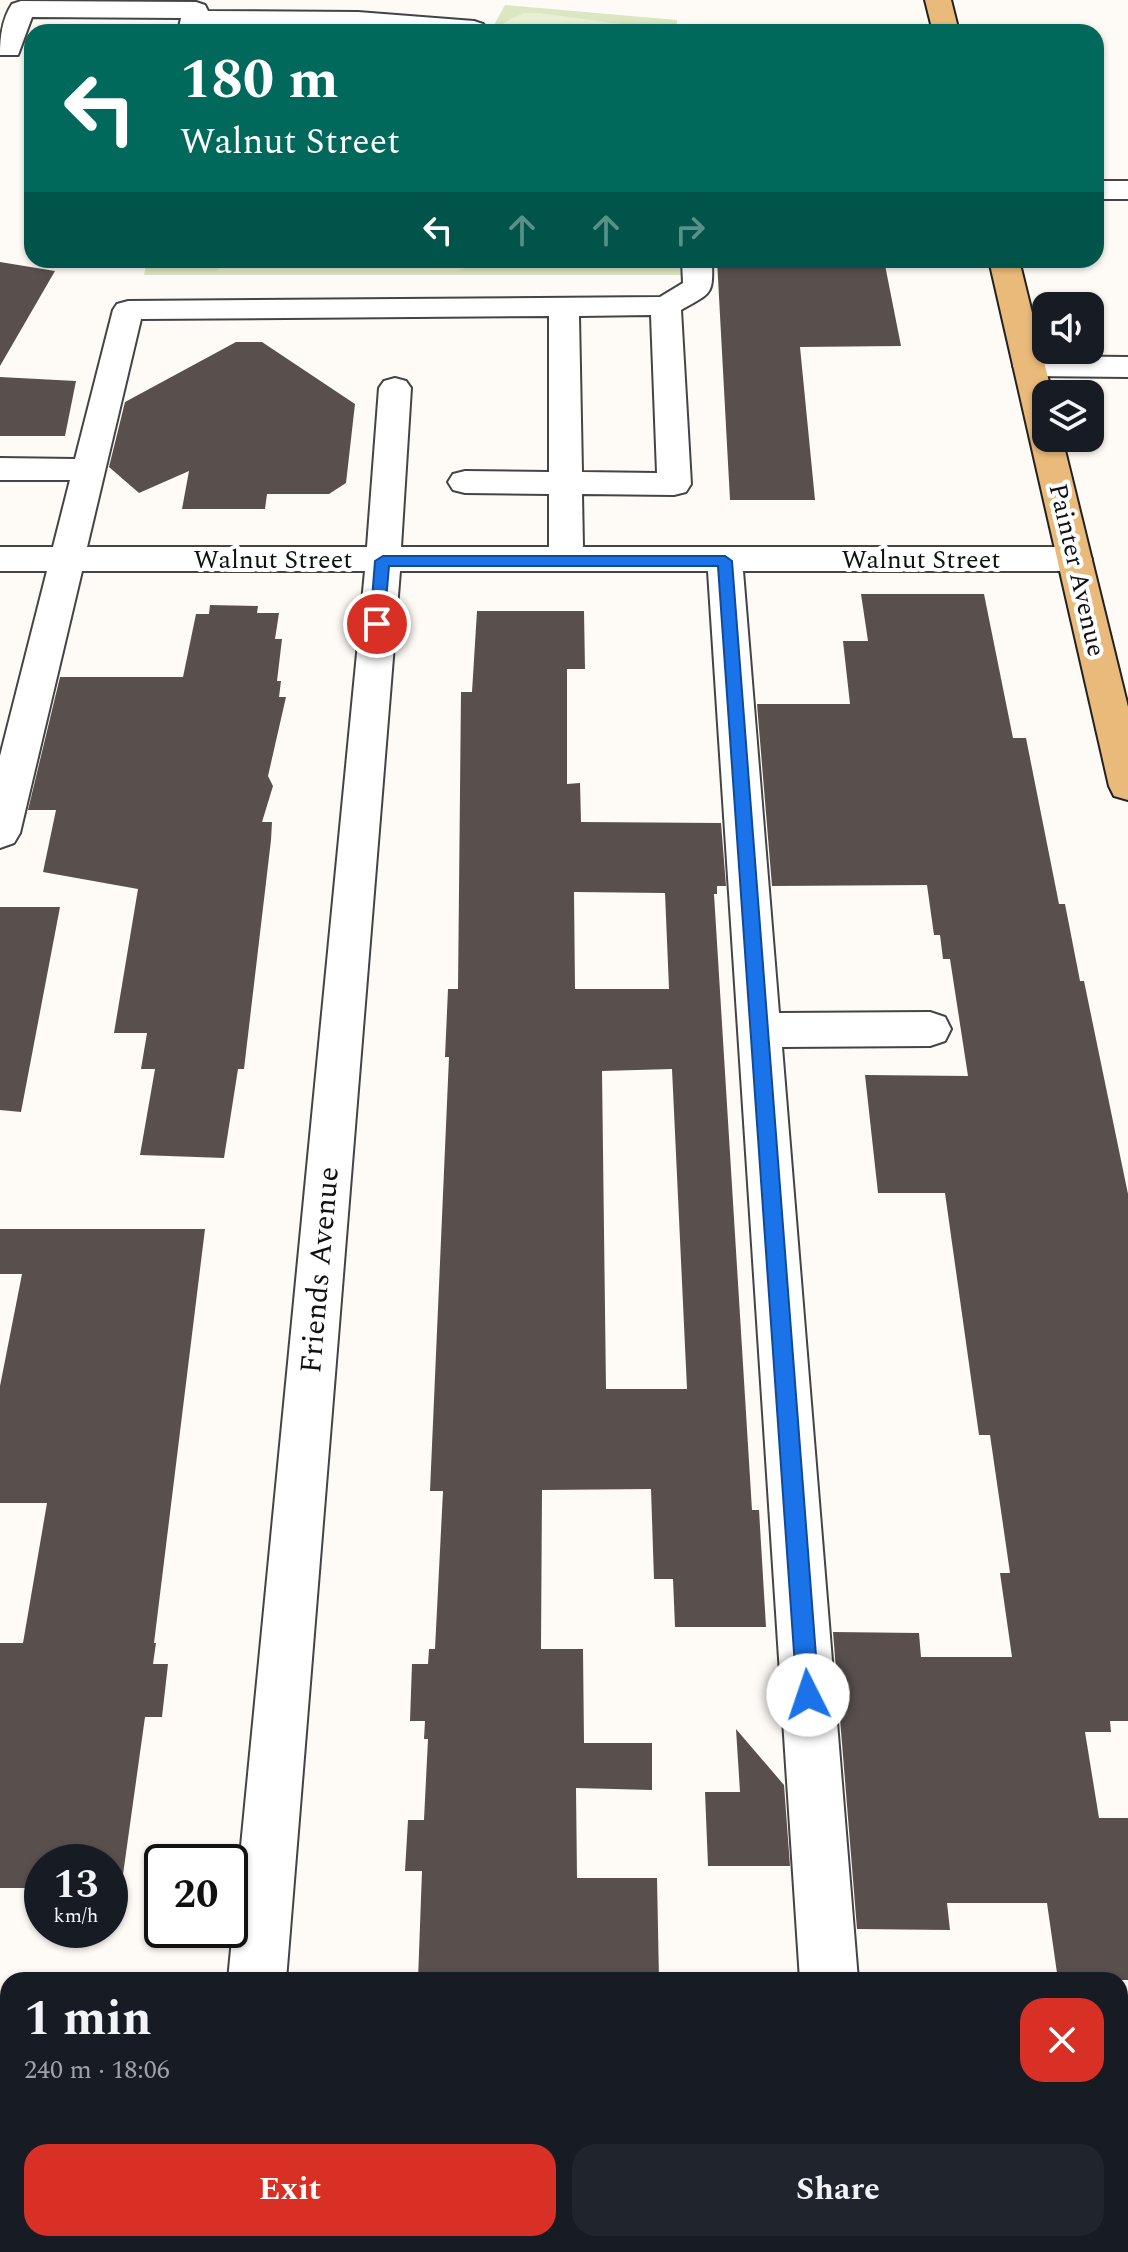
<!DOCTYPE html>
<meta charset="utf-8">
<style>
:root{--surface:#171b24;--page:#20242c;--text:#f1f3f6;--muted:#9ea1a6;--accent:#d93025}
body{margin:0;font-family:Spectral,serif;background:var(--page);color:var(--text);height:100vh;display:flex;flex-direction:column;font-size:30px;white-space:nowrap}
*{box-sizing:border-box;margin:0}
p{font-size:26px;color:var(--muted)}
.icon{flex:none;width:44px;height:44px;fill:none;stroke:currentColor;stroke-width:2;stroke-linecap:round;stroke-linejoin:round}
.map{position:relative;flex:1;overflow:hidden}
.sheet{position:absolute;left:0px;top:1972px;width:1128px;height:280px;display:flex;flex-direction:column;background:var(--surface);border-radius:24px 24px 0 0;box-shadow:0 2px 6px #0004}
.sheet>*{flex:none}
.banner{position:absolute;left:24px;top:24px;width:1080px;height:244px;border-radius:24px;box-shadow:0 2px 6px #0004;background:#00695c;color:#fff;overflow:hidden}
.buttons{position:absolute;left:1032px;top:292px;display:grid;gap:16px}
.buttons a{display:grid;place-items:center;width:72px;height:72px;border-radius:16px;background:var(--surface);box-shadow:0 2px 6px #0004;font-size:40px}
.speed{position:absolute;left:24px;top:1844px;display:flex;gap:16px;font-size:40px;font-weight:700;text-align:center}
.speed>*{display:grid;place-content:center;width:104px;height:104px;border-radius:50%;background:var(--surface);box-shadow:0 2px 6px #0004;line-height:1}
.speed small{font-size:20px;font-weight:400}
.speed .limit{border:4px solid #111;border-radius:12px;background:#fff;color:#111}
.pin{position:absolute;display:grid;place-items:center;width:68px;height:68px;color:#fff;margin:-34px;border:4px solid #fff;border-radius:50%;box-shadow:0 2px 8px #0007}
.me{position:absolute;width:88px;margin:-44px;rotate:356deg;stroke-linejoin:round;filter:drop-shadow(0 0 6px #0008)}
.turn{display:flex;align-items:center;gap:28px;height:168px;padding:0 24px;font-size:36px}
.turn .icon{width:104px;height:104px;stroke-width:2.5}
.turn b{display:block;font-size:56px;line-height:68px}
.lanes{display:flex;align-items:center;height:76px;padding:0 24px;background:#0003;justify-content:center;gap:40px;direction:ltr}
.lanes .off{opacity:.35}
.round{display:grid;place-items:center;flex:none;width:84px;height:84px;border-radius:24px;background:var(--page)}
.head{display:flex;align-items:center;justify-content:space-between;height:136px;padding:0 24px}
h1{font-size:48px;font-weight:700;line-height:60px}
.button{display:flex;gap:16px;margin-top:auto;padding:16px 24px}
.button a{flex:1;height:92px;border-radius:24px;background:var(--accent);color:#fff;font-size:32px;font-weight:700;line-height:92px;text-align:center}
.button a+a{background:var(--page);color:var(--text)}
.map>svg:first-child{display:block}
.green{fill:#dbe6c2}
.pitch{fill:#eaeed3}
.building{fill:#59504e;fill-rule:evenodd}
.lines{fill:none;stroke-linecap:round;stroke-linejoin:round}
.minor-casing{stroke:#444;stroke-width:4}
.major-casing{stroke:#222;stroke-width:4}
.minor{fill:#fff;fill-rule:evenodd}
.major{fill:#eaba7a;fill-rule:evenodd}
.route{fill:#1a73e8;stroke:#114b97;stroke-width:2}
.labels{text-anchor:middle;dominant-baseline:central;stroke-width:8;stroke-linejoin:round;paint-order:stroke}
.far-street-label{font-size:26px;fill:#111;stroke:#fff}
.street-label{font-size:30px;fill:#111;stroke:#fff}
</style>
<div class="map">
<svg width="1128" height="2252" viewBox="0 0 1128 2252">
<rect width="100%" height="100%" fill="#fefbf6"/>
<path class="green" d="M 505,5 L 677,20 L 677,32 L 490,32 Z
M 147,260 L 689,260 L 689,275 L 144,275 Z"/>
<path class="pitch" d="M 524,13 L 540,13 L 664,30 L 500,32 L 505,22 Z
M 220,260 L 488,260 L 457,271 L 218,271 Z"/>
<path class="building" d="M 717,260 L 792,260 L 793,265 L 885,265 L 901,346 L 800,347 L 815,500 L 730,500 Z
M 0,262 L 55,271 L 0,366 Z
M 236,342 L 262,342 L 355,404 L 346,483 L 329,494 L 267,494 L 265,509 L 182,509 L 189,471 L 139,493 L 109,467 L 125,402 Z
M 0,377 L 76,381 L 65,436 L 0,436 Z
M 861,594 L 984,594 L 1013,738 L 1026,738 L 1059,904 L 1065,904 L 1080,981 L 1084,981 L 1128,1194 L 1128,1721 L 1110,1721 L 1111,1732 L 1085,1732 L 1099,1818 L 1128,1818 L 1128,1980 L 1058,1980 L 1047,1903 L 947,1903 L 950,1930 L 857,1929 L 833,1632 L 919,1633 L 921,1657 L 1012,1657 L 1000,1573 L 1010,1573 L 990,1435 L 979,1435 L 945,1193 L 878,1193 L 865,1075 L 968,1076 L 950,959 L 943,959 L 940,935 L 934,935 L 927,885 L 772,886 L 757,704 L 850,704 L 843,641 L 868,641 Z
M 210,605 L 258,606 L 257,613 L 279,613 L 275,639 L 282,639 L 277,681 L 281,681 L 279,697 L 286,697 L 268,776 L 273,786 L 262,822 L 272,822 L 271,840 L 244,1069 L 238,1069 L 224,1158 L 140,1155 L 155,1069 L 141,1069 L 147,1033 L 114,1033 L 138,889 L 43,872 L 56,810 L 28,810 L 60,677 L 183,677 L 196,614 L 209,614 Z
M 477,611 L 584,611 L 585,669 L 567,669 L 567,784 L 580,783 L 581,822 L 721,823 L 726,886 L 717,886 L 717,894 L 714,894 L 752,1510 L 759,1510 L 766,1627 L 675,1627 L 673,1579 L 654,1579 L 651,1489 L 542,1490 L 541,1649 L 583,1649 L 584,1743 L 652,1743 L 652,1790 L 576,1788 L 577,1878 L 657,1878 L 659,1980 L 418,1980 L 422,1871 L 405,1871 L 408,1820 L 424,1820 L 428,1739 L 424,1739 L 425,1721 L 410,1721 L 412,1664 L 428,1664 L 429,1649 L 435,1649 L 443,1491 L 430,1491 L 449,1057 L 445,1057 L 448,989 L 458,989 L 461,692 L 472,692 ZM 574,892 L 665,893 L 669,989 L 575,989 ZM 672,1069 L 687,1389 L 606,1389 L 602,1071 Z
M 0,907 L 60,907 L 21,1112 L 0,1110 Z
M 0,1229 L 205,1229 L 154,1643 L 156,1643 L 153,1664 L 168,1664 L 162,1717 L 145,1717 L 121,1889 L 110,1889 L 110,1862 L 42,1862 L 42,1888 L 0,1888 L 0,1643 L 23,1643 L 47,1503 L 0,1503 L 0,1386 L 22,1274 L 0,1274 Z
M 736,1729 L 784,1785 L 790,1866 L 708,1866 L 705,1792 L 740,1792 Z"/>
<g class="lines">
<g class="minor-casing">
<path id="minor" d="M 21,1 L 196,2 L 205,5 L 208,11 L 358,12 L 474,21 L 483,24 L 487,29 L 485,32 C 392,32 298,27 205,27 L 204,32 L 178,32 L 181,18 L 32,17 L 18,55 L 0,55 C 0,37 2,19 12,4 Z
M 1096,181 L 1128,181 L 1128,199 L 1096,199 Z
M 682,260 L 712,260 C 713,296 712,292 681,310 L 691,484 L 686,492 L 674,495 L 582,494 L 583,547 L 1075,547 L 1087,551 L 1092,559 L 1087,567 L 1075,571 L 743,571 L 779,1013 L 930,1012 L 945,1017 L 951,1029 L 945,1041 L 930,1046 L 782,1047 L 858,1980 L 800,1980 L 708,571 L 400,571 L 286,1980 L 228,1980 L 365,571 L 82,571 L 20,833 L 14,843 L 0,848 L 0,756 L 47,571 L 0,571 L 0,547 L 53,547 L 70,480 L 0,480 L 0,458 L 75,459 L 113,310 L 117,304 L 128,301 L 660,297 L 683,283 ZM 651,315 L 657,473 L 582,472 L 579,316 ZM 549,316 L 549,472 L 465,471 L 453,474 L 448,482 L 453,490 L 465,493 L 549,494 L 549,547 L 401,547 L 411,388 L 406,381 L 395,378 L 384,381 L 379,388 L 367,547 L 87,547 L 141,319 Z
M 1029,356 L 1128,357 L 1128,377 L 1029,376 L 1018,373 L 1013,366 L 1018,359 Z
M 203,2244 L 265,2244 L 264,2252 L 202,2252 Z
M 817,2244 L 879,2244 L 880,2252 L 818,2252 Z"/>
</g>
<g class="major-casing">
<path id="major" d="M 925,0 L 951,0 L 959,32 L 933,32 Z
M 989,260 L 1019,260 L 1052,394 L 1046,394 L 1046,438 L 1062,438 L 1128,707 L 1128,800 L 1114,796 L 1109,786 Z"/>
</g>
<use href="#minor" class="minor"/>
<use href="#major" class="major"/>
</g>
<path class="route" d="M 383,556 L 725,556 L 732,561 L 819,1695 L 816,1703 L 808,1706 L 800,1703 L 797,1695 L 718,566 L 389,566 L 384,624 L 377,629 L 370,624 L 375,561 Z"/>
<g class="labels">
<g class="far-street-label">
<text x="273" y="560">Walnut Street</text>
<text x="921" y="560">Walnut Street</text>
<text transform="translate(1077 570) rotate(77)">Painter Avenue</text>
</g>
<g class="street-label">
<text transform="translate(320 1270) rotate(-85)">Friends Avenue</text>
</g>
</g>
</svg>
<div class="buttons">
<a><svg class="icon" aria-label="sound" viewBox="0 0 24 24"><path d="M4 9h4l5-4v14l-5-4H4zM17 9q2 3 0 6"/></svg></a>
<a><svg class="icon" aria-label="layers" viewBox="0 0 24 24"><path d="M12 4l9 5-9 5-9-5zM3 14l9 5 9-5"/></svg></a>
</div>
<div class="speed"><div>13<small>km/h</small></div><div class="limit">20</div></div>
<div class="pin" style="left:377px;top:624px;background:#d93025"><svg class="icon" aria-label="arrive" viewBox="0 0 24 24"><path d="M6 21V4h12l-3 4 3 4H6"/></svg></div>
<svg class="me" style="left:808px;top:1695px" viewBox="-20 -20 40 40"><circle r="19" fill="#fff"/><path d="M0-13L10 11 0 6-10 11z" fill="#1a73e8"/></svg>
<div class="banner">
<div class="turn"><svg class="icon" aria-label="left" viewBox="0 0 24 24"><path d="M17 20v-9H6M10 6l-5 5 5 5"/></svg><div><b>180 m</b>Walnut Street</div></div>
<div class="lanes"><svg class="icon" aria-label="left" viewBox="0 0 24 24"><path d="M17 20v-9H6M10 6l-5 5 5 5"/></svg><svg class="icon off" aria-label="ahead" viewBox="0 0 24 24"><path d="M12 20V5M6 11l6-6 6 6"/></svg><svg class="icon off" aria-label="ahead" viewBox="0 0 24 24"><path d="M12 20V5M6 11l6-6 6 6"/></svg><svg class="icon off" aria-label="right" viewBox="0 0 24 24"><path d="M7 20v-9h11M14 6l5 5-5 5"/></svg></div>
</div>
<section class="sheet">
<div class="head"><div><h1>1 min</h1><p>240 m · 18:06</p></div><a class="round" style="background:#d93025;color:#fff"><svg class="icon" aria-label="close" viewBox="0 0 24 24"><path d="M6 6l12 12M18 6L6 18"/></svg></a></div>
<div class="button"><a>Exit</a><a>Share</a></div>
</section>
</div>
